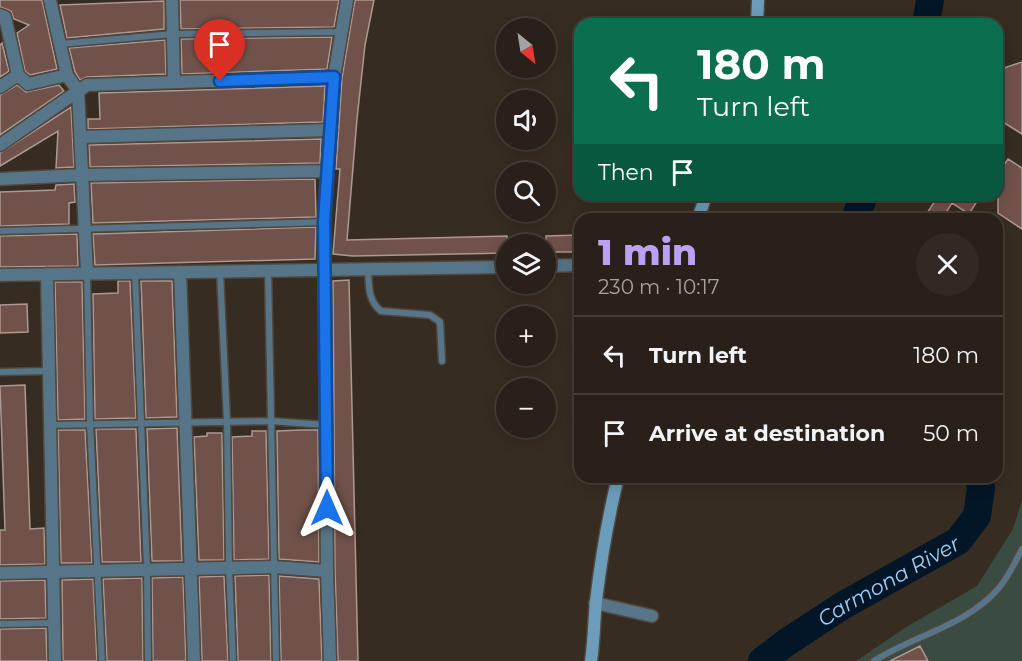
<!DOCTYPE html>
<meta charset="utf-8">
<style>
:root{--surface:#292119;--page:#312922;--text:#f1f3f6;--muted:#a5a3a2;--line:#453e38;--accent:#bca0f2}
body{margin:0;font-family:Montserrat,sans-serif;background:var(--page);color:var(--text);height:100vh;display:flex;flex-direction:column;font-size:22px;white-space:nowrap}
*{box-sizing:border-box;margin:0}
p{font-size:20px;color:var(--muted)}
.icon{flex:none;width:33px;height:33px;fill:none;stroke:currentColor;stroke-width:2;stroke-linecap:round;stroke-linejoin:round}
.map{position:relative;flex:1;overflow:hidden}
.details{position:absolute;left:574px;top:213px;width:429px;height:270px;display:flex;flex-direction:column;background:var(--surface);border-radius:18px;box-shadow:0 3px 15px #0003,0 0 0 2px var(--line)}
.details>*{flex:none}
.banner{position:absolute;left:574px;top:18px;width:429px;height:183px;border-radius:18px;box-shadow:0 3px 15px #0003,0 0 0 2px var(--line);background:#0b6e4f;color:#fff;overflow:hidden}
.needle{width:39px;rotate:150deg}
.controls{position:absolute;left:496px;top:18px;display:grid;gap:12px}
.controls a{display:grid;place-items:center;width:60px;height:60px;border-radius:50%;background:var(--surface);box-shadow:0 3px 15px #0003,0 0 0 2px var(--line);font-size:30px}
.pin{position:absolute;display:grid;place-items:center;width:51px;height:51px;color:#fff;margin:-62px -26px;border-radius:50% 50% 50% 0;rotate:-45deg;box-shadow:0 0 6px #0007}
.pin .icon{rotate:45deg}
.me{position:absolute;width:66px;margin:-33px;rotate:0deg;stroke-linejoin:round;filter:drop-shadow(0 0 4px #0008)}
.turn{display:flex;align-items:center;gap:21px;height:126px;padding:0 24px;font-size:27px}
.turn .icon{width:78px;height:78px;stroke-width:2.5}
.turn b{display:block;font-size:42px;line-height:51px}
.then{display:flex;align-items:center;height:57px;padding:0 24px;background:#0003;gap:12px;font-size:22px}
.round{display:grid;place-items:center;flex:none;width:63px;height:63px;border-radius:32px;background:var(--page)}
.summary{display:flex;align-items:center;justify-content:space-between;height:102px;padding:0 24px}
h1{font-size:36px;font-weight:800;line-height:45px;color:var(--accent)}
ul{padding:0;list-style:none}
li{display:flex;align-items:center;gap:18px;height:78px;padding:0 24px;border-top:2px solid var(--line)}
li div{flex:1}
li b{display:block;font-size:22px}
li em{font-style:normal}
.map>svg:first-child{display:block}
.green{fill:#3a4c41}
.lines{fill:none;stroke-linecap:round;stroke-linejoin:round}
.river{stroke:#031627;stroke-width:28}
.building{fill:#71524b;stroke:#ac9894;stroke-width:1.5}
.service-casing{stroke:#51473c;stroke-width:9}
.minor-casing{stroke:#51473c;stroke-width:15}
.secondary-casing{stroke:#51473c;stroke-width:15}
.service{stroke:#577588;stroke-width:6}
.minor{stroke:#577588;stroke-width:12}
.secondary{stroke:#6b9dbb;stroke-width:12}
.route-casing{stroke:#114b97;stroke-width:15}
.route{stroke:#1a73e8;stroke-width:10}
.labels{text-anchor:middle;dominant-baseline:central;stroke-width:6;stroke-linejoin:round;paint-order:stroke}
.water-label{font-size:21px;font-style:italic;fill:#a0ccf3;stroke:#1b1511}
</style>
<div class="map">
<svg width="1022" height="661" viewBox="0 0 1022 661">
<rect width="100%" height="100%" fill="#372c21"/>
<path class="green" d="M 1022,500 L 1022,661 L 856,661 L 908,626 L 977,586 L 1013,529 Z"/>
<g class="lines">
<g class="river">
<path d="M 926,24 L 930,0"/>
<path d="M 855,219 L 864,195"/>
<path id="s1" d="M 762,661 L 787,642 L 842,606 L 958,541 L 977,516 L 981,488 L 979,477"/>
</g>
</g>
<path class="building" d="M 0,0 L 42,0 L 57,69 L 30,75 L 25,71 L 17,33 L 29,25 L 14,19 L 11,11 L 0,7 Z
M 180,0 L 339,0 L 334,27 L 181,29 Z
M 355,0 L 374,0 L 365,45 L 357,119 L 347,240 L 507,236 L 507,253 L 353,256 L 333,254 L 340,169 L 336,169 L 342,78 Z
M 164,1 L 164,29 L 67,38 L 60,5 Z
M 332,37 L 327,69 L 182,74 L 181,39 Z
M 165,40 L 166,74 L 87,77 L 80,80 L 75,72 L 69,48 Z
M 2,43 L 9,71 L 0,77 L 0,45 Z
M 1022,62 L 1022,134 L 998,119 L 998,70 Z
M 17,85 L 26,92 L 59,85 L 64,91 L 0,135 L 0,95 Z
M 325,86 L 323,122 L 88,129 L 88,119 L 100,119 L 99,93 Z
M 71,107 L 74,167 L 56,168 L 58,131 L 0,166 L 0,153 Z
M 321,139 L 320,163 L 90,167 L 89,145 Z
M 1008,159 L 1022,168 L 1022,229 L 998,213 L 998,174 Z
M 315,179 L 316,217 L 93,223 L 91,183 Z
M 74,184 L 75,202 L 69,203 L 69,224 L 0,226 L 0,192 L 55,190 L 56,185 Z
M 939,195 L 981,195 L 969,214 L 952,203 L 942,219 L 923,219 Z
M 316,227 L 315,259 L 95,265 L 93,234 Z
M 77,234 L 78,266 L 0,267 L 0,236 Z
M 580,235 L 580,252 L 546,252 L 546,236 Z
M 349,280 L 358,661 L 338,661 L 335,571 L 333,281 Z
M 118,281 L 130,281 L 136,418 L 95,419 L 93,294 L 118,293 Z
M 141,281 L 172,281 L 177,417 L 146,418 Z
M 55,282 L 82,282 L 85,419 L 58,420 Z
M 27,304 L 28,332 L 0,333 L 0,305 Z
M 25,385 L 30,529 L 44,528 L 45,564 L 0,565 L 0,530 L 5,530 L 0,386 Z
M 177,428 L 182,561 L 152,561 L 147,429 Z
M 96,429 L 136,429 L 141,562 L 102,562 Z
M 58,430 L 85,430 L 92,563 L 61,563 Z
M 301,430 L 318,430 L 319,562 L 279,559 L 277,431 Z
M 252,431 L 266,431 L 269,559 L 234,560 L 232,437 L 252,436 Z
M 207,433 L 222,433 L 224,560 L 199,560 L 194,437 L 207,436 Z
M 269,575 L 271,661 L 238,661 L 235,576 Z
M 224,576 L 228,661 L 202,661 L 199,577 Z
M 279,576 L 319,579 L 322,661 L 281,661 Z
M 183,577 L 186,661 L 153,661 L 152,578 Z
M 142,578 L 143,661 L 107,661 L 103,579 Z
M 93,579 L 97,661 L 63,661 L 62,580 Z
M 45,580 L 46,618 L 0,619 L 0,581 Z
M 46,628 L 47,661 L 0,661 L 0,629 Z
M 920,646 L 928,661 L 890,661 Z"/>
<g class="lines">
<g class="service-casing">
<path id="service" d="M 60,44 L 173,34 L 341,32
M 0,231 L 324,222
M 368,270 C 369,286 368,301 381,311 L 430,315 L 440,322 L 442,361
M 268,271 L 276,661
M 220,272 L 227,421 L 229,567 L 233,661
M 87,273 L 90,424 L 102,661
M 135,273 L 147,569 L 148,661
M 0,372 L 49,371
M 50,425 L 271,421 L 326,425
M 0,624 L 54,623
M 874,661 C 913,636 967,625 998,589 C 1008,578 1015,562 1022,549"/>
</g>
<g class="minor-casing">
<path id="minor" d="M 50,0 L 67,75 L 78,91 L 87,273
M 172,0 L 174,82
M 0,15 L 5,17 L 18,75 L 28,84 L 67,75
M 0,87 L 18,75
M 80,137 L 331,130
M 0,145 L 87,85 L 334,77
M 0,179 L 82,175 L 327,171
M 546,266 L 580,265
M 180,272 L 194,661
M 47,274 L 55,661
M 0,275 L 507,267
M 0,573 L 273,567 L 327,571
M 595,603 L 652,616
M 330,661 L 327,571 L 324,222 L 334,77 L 347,0"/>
</g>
<g class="secondary-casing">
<path id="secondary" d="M 757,24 L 758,0
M 698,219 L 706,195
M 591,661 C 594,641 594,621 596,601 C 601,559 608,518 618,477"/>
</g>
<use href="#service" class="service"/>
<use href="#minor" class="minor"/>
<use href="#secondary" class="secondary"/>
</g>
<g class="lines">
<g class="route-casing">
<path id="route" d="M 220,81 L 334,77 L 324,222 L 327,508"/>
</g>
<use href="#route" class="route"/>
</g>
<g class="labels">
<g class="water-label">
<text stroke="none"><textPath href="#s1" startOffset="150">Carmona River</textPath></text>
</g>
</g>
</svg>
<div class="controls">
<a><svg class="needle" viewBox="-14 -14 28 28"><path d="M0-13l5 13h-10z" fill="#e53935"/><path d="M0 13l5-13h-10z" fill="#a5a3a2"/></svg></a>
<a><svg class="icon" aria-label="sound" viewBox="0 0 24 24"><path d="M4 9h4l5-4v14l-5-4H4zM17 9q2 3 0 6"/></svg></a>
<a><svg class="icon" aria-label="search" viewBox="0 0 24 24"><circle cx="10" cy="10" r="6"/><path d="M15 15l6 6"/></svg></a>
<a><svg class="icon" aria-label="layers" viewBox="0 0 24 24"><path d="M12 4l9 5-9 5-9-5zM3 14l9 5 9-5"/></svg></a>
<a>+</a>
<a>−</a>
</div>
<div class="pin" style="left:220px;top:81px;background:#d93025"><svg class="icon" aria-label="arrive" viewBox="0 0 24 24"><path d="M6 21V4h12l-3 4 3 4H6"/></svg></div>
<svg class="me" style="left:327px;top:508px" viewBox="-20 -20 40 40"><path d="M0-17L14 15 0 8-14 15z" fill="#1a73e8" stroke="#fff" stroke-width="4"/></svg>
<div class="banner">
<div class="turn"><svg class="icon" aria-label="left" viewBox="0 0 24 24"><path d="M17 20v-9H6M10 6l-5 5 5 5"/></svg><div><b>180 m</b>Turn left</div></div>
<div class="then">Then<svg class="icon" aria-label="arrive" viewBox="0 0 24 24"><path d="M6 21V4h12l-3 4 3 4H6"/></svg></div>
</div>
<section class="details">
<div class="summary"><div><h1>1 min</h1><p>230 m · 10:17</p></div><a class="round"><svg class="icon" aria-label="close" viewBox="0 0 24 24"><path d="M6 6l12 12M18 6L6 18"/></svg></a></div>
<ul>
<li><svg class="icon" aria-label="left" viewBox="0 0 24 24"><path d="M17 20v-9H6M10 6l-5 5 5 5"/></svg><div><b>Turn left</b></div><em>180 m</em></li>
<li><svg class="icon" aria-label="arrive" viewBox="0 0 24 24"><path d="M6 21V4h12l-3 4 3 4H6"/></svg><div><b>Arrive at destination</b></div><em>50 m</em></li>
</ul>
</section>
</div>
